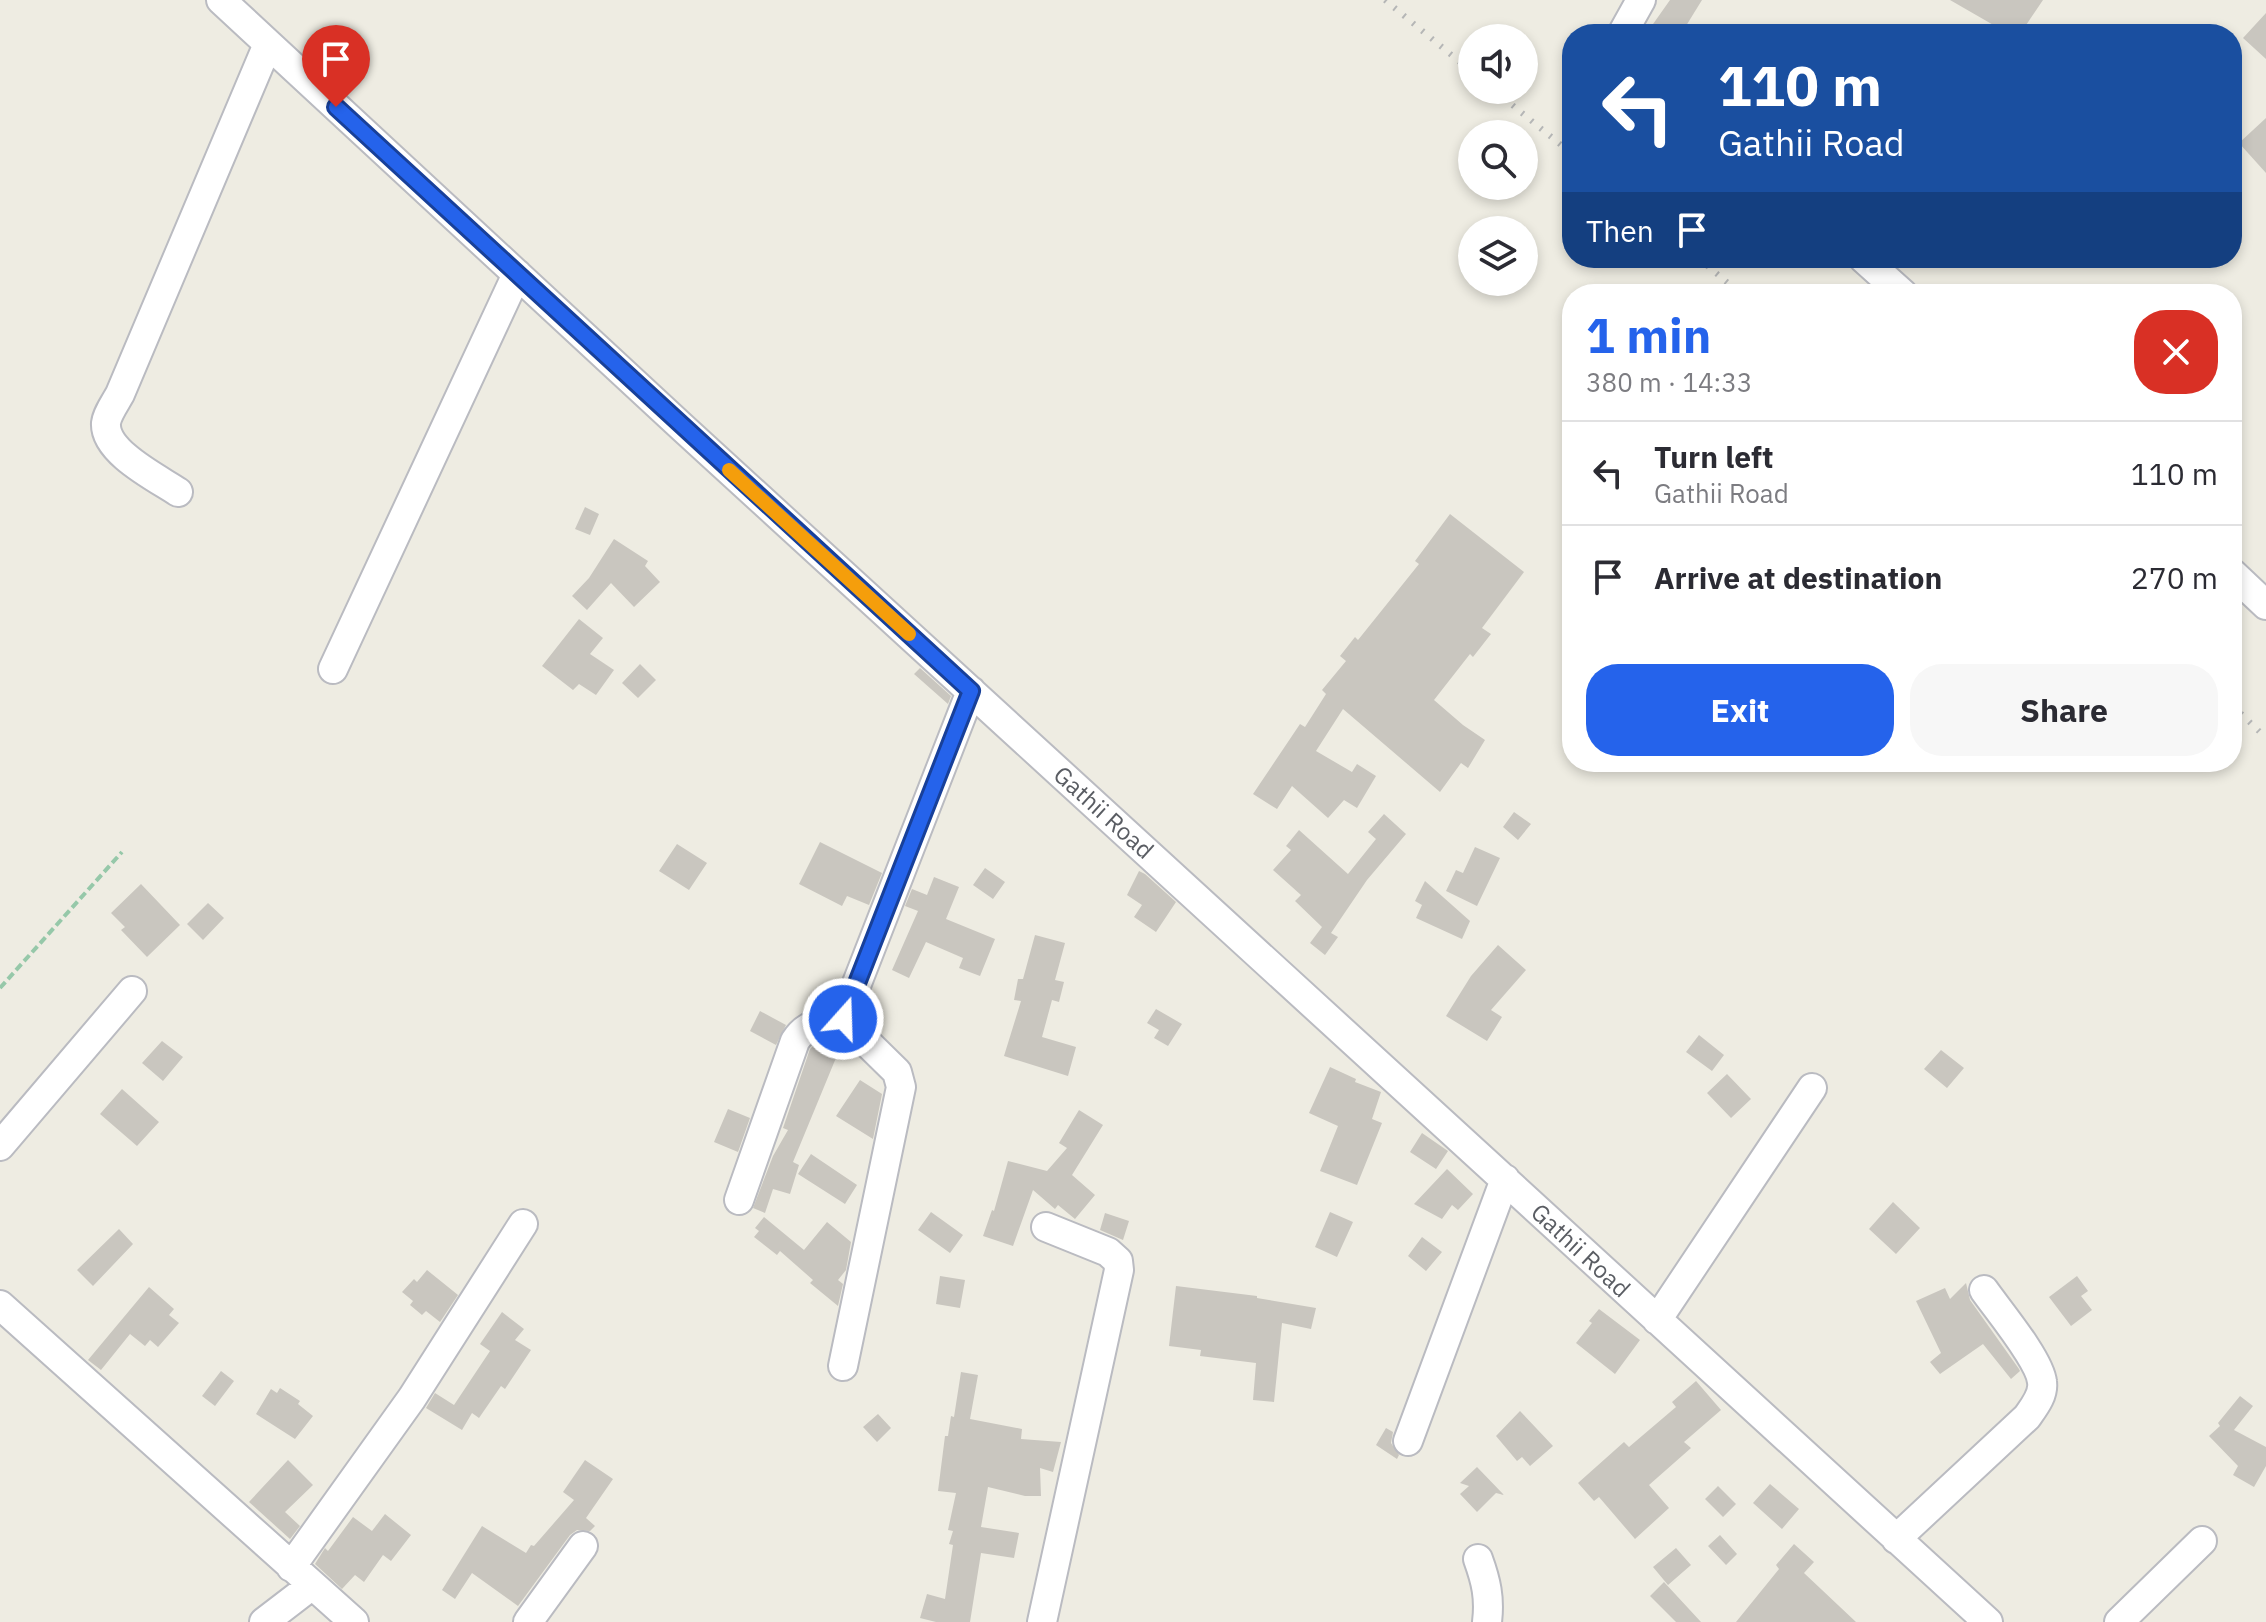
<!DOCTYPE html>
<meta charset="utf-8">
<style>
:root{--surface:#fff;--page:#f7f7f7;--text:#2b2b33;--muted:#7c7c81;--line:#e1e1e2;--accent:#2563eb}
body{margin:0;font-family:"IBM Plex Sans",sans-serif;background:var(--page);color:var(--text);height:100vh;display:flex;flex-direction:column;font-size:30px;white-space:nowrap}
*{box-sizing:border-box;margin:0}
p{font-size:26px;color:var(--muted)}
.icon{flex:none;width:44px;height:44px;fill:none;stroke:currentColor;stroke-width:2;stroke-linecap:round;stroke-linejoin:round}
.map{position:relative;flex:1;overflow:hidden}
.details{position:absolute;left:1562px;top:284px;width:680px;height:488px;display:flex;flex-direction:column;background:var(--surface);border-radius:32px;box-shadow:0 4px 12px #0003}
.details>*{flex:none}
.hud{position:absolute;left:1562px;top:24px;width:680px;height:244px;border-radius:32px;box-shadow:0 4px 12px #0003;background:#1a4fa0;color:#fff;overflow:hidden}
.buttons{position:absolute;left:1458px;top:24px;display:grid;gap:16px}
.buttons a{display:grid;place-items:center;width:80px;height:80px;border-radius:50%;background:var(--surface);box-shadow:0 4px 12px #0003;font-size:40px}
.pin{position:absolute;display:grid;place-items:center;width:68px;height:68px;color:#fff;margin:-82px -34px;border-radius:50% 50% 50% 0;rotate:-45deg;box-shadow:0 0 8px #0007}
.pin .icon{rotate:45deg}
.me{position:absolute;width:88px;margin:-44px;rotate:20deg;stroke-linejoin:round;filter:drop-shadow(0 0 6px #0008)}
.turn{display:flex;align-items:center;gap:28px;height:168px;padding:0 24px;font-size:36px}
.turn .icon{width:104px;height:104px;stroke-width:2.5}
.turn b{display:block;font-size:56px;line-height:68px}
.then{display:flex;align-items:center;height:76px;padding:0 24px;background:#0003;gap:16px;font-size:30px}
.round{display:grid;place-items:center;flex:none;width:84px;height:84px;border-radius:32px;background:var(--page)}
.headline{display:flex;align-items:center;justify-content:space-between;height:136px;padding:0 24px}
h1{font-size:48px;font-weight:800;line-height:60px;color:var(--accent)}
.action{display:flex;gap:16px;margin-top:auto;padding:16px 24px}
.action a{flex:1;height:92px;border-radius:32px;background:var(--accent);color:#fff;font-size:32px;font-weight:800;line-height:92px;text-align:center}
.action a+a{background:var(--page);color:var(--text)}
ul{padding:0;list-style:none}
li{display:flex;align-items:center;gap:24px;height:104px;padding:0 24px;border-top:2px solid var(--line)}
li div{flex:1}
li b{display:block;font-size:30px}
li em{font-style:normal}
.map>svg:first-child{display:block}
.building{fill:#c9c6bf}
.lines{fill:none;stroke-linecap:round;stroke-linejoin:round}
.minor-casing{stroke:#babbc1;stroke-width:32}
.path{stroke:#96c8a9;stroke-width:4;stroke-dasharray:8 4;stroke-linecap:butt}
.minor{stroke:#fff;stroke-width:28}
.rail{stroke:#b5b6b6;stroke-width:6;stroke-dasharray:2 10;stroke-linecap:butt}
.route-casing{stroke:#184099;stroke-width:20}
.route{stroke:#2563eb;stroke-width:14}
.slow{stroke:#f59e0b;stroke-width:14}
.labels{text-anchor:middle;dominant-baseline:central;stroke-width:6;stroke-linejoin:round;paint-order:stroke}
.street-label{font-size:24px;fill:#5a5d63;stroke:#fff}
</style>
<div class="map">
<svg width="2266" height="1622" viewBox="0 0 2266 1622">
<rect width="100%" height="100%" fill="#eeece2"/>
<path class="building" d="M 1670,0 L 1702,0 L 1681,34 L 1646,34 Z
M 1950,0 L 2043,0 L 2020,34 L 2009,34 Z
M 2266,13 L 2266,59 L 2243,38 Z
M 2266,118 L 2266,173 L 2239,143 Z
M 585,507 L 599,514 L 590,535 L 575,529 Z
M 1450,514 L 1524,572 L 1482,628 L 1491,634 L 1473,657 L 1470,654 L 1434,700 L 1463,725 L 1485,740 L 1468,768 L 1461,763 L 1440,792 L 1343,709 L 1316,751 L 1352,772 L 1357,764 L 1376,776 L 1357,808 L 1344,800 L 1328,818 L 1292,786 L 1277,809 L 1253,794 L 1300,724 L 1305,727 L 1326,694 L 1322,690 L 1346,661 L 1340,656 L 1355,637 L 1358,640 L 1419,564 L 1415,561 Z
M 614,539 L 648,561 L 645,566 L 660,582 L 634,607 L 611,583 L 587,610 L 572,596 L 589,578 Z
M 579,619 L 603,638 L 590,654 L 614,670 L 596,695 L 579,684 L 573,690 L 542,666 Z
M 640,664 L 656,680 L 638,698 L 622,683 Z
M 920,668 L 951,696 L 948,704 L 914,674 Z
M 1514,812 L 1531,824 L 1518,840 L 1503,827 Z
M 1384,814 L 1406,834 L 1367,880 L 1331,933 L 1338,937 L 1325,955 L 1310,943 L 1322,927 L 1295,901 L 1301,895 L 1273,870 L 1291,850 L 1286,846 L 1299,830 L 1348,874 L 1376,839 L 1368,832 Z
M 820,842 L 882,873 L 869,905 L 847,896 L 842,906 L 799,884 Z
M 677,844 L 707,863 L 689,890 L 659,871 Z
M 1475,847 L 1500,858 L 1477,906 L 1446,891 L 1456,870 L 1463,873 Z
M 985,868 L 1005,882 L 993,899 L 973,885 Z
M 1139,871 L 1145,874 L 1176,902 L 1156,932 L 1134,917 L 1142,905 L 1127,895 Z
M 934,877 L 959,887 L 946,919 L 995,939 L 980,976 L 959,968 L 963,958 L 926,942 L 909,978 L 892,970 L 918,911 L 905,906 L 912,889 L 927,895 Z
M 1425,881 L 1470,921 L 1462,939 L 1416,918 L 1422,905 L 1415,901 Z
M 141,884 L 180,925 L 147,957 L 121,930 L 125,927 L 111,913 Z
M 208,903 L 224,918 L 203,940 L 187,924 Z
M 1035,935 L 1065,943 L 1055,980 L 1064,982 L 1059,1002 L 1052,1000 L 1042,1037 L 1076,1047 L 1068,1076 L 1004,1056 L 1021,1001 L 1014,1000 L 1018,979 L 1023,979 Z
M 1498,945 L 1526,970 L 1491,1010 L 1502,1017 L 1487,1041 L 1446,1016 L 1471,976 Z
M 1156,1009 L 1182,1024 L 1168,1046 L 1154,1038 L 1159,1030 L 1147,1023 Z
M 760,1011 L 786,1025 L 776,1045 L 750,1031 Z
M 1699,1035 L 1724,1055 L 1712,1071 L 1686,1052 Z
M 162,1041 L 183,1057 L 163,1081 L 142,1063 Z
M 815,1044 L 838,1053 L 793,1162 L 799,1165 L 790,1194 L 773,1189 L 765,1213 L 753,1208 L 773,1156 L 788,1130 L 783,1128 L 810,1049 Z
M 1941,1050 L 1964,1068 L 1947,1088 L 1924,1069 Z
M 1330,1067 L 1356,1079 L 1355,1082 L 1381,1092 L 1372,1119 L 1382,1123 L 1357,1185 L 1320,1171 L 1338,1126 L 1309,1113 Z
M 1727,1074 L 1751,1099 L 1731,1118 L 1707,1093 Z
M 860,1080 L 882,1094 L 873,1139 L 836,1116 Z
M 122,1089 L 159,1122 L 137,1146 L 100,1114 Z
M 728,1109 L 750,1118 L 738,1152 L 714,1142 Z
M 1079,1110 L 1103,1125 L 1072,1175 L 1095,1195 L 1075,1219 L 1058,1205 L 1055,1209 L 1033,1190 L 1013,1246 L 983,1236 L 992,1210 L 994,1211 L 1008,1161 L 1047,1171 L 1067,1148 L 1059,1143 Z
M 1422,1133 L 1448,1151 L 1436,1169 L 1410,1152 Z
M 811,1154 L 857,1185 L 845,1204 L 798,1174 Z
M 1447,1169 L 1473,1194 L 1458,1210 L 1452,1205 L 1442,1219 L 1414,1204 Z
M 1893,1202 L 1920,1228 L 1896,1254 L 1869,1229 Z
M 931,1212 L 963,1235 L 950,1253 L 918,1230 Z
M 1330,1212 L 1353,1222 L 1337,1257 L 1315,1247 Z
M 1105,1213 L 1129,1221 L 1123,1240 L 1100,1230 Z
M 764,1217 L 804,1250 L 827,1222 L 851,1242 L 846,1270 L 838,1280 L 843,1284 L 838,1306 L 810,1283 L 813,1280 L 780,1251 L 777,1255 L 754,1237 L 759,1231 L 755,1228 Z
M 119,1229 L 133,1244 L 93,1286 L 77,1270 Z
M 1422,1237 L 1442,1252 L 1426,1271 L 1408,1256 Z
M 427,1270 L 458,1295 L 440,1322 L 426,1311 L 422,1315 L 410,1305 L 413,1301 L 402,1292 L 414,1279 L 417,1282 Z
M 940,1276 L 965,1280 L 960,1308 L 936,1304 Z
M 2077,1276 L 2088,1291 L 2081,1296 L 2092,1310 L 2071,1326 L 2049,1297 Z
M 1966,1283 L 1970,1300 L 2019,1369 L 2020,1371 L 2011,1379 L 1983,1344 L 1940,1374 L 1930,1362 L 1941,1353 L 1916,1301 L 1945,1288 L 1950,1299 Z
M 1176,1286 L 1257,1296 L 1257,1298 L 1316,1308 L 1311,1329 L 1282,1323 L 1274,1402 L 1253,1400 L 1256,1363 L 1200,1356 L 1201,1350 L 1169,1346 Z
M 149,1287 L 174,1309 L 169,1315 L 179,1323 L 158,1347 L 150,1340 L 145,1346 L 130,1334 L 101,1370 L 88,1360 Z
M 1599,1309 L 1640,1340 L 1615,1374 L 1576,1343 L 1592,1323 L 1589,1321 Z
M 502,1312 L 524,1329 L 515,1340 L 531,1350 L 505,1389 L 501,1386 L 479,1418 L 472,1413 L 462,1430 L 426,1408 L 435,1393 L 454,1405 L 490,1351 L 480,1344 Z
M 221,1371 L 234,1381 L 215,1406 L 202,1396 Z
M 961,1372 L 978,1375 L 970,1419 L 1022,1429 L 1021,1439 L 1061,1442 L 1053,1472 L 1040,1468 L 1041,1496 L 1025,1496 L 988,1487 L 981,1527 L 1019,1533 L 1014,1558 L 981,1553 L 970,1622 L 936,1622 L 920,1618 L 927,1594 L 945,1599 L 953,1545 L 949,1544 L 953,1531 L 948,1530 L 956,1493 L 938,1491 L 945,1436 L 948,1436 L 951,1416 L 954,1417 Z
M 1696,1381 L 1721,1410 L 1684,1442 L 1691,1448 L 1649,1485 L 1669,1508 L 1635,1539 L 1599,1497 L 1594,1501 L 1578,1483 L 1624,1442 L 1629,1447 L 1676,1407 L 1672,1402 Z
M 280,1388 L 300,1401 L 298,1404 L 313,1416 L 295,1439 L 256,1414 L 271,1389 L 277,1393 Z
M 2240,1396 L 2253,1406 L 2234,1430 L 2266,1447 L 2266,1466 L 2254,1487 L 2233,1475 L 2238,1466 L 2209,1436 L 2220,1426 L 2218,1423 Z
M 1520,1411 L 1553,1446 L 1530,1466 L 1522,1457 L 1517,1461 L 1496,1436 Z
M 878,1414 L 891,1428 L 877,1442 L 863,1427 Z
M 1386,1428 L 1393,1432 L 1391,1443 L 1399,1455 L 1397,1459 L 1376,1445 Z
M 288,1460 L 313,1485 L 285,1512 L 300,1526 L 290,1539 L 249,1502 Z
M 585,1460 L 613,1479 L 586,1518 L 595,1526 L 590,1531 L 577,1530 L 570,1535 L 518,1606 L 472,1573 L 455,1599 L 442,1590 L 482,1526 L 526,1553 L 531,1545 L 534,1546 L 574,1500 L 563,1492 Z
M 1477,1467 L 1504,1495 L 1496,1493 L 1477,1512 L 1460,1494 L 1469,1486 L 1460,1483 Z
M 1770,1484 L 1799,1509 L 1782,1529 L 1753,1503 Z
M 1718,1486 L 1736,1504 L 1723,1517 L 1705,1499 Z
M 385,1514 L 411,1535 L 391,1561 L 383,1555 L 364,1582 L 355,1575 L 342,1589 L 315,1564 L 325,1548 L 328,1551 L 353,1517 L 372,1531 Z
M 1720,1535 L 1737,1554 L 1726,1565 L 1708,1546 Z
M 1794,1544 L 1814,1562 L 1804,1573 L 1856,1622 L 1736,1622 L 1779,1569 L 1776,1565 Z
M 1676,1548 L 1691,1565 L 1668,1585 L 1653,1567 Z
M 1664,1582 L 1701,1622 L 1676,1622 L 1650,1596 Z"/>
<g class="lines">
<g class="minor-casing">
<path id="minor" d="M 221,0 L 683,428 L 1988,1622
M 1622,34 L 1641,0
M 1863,258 L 1903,294
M 178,492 C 157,478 104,452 106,423 C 107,414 115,403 120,394 L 268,44
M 2232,573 L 2266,605
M 333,669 L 517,274
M 843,1019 L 971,691
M 0,1146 L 132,991
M 739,1200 L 795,1041 C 806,1024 823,1020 843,1019 L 897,1072 L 901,1087 L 843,1366
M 0,1305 L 354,1622
M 1657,1320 L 1812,1088
M 1408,1441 L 1505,1179
M 1896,1539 L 2027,1417 C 2034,1407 2044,1395 2042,1382 C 2040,1360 1998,1310 1984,1290
M 1478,1559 C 1486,1581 1490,1598 1487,1622
M 291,1567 L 412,1398 L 523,1224
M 264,1622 L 311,1586
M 528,1622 L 583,1546
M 1042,1622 L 1119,1270 L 1118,1261 L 1108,1252 L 1046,1227
M 2119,1622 L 2202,1541"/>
</g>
<path class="path" d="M 0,988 L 122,852"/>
<use href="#minor" class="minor"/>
<path class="rail" d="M 1385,0 L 1472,72
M 1494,90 L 1572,154
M 1698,258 L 1741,294
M 2232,705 L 2266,738"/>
</g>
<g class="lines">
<g class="route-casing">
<path id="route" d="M 336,107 L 971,691 L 843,1019"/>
</g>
<use href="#route" class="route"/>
<path class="slow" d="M 729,470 L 909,634"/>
</g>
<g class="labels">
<g class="street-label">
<text transform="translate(1104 812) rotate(42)">Gathii Road</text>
<text transform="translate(1581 1250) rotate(43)">Gathii Road</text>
</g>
</g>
</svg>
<div class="buttons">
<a><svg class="icon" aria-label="sound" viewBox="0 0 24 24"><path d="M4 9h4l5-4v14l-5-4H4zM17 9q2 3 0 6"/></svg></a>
<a><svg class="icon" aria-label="search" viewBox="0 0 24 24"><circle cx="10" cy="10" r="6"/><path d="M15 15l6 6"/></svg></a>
<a><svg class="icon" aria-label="layers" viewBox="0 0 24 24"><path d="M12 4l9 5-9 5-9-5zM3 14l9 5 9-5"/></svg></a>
</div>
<div class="pin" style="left:336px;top:107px;background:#d93025"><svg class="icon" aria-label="arrive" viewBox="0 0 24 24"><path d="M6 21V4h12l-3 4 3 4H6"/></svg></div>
<svg class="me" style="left:843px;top:1019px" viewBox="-20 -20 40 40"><circle r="17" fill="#2563eb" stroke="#fff" stroke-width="3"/><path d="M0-11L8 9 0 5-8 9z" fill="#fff"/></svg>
<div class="hud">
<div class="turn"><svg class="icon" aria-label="left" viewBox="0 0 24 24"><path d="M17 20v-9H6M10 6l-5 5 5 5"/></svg><div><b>110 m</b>Gathii Road</div></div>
<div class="then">Then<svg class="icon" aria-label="arrive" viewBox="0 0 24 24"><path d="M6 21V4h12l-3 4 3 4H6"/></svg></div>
</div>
<section class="details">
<div class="headline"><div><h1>1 min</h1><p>380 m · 14:33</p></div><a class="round" style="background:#d93025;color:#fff"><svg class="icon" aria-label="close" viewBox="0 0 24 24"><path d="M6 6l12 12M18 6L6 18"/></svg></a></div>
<ul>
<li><svg class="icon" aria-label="left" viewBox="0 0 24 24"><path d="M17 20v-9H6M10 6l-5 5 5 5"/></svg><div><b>Turn left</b><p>Gathii Road</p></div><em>110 m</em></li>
<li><svg class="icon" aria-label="arrive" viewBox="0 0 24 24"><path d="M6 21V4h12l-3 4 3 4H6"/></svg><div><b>Arrive at destination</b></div><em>270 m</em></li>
</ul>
<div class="action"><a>Exit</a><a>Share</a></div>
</section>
</div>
